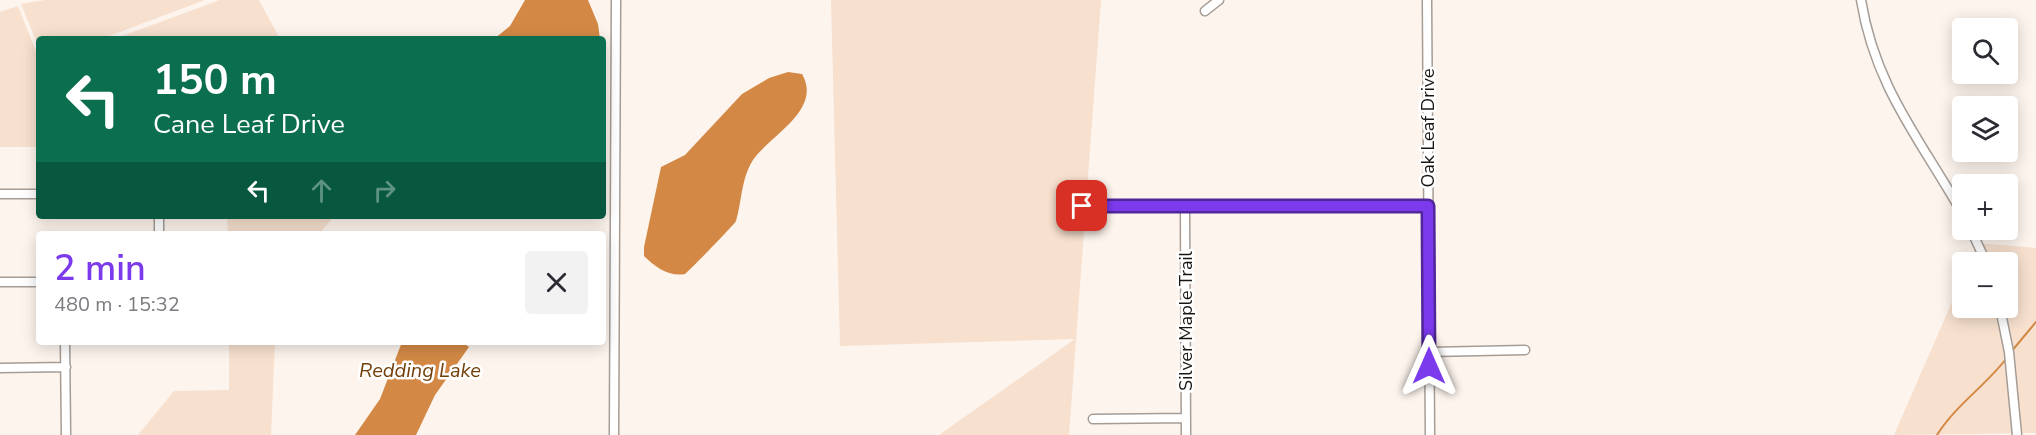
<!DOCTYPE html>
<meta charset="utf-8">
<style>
:root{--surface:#fff;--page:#f2f2f3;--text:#2b2b33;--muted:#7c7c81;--accent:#7c3aed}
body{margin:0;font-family:"Nunito Sans",sans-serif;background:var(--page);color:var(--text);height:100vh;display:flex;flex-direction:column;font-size:22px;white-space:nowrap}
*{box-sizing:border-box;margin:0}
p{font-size:20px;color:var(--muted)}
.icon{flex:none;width:33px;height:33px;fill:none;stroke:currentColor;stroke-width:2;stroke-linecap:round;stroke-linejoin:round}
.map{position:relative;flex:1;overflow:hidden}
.sheet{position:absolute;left:36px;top:231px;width:570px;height:114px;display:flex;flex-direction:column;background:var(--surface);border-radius:6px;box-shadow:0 3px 15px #0003}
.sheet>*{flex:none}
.guide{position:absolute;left:36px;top:36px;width:570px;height:183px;border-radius:6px;box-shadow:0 3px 15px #0003;background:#0b6e4f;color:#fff;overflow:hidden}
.buttons{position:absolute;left:1952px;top:18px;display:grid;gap:12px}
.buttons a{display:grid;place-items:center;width:66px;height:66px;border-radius:6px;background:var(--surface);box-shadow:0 3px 15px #0003;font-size:30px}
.pin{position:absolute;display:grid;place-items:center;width:51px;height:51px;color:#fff;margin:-26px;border-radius:12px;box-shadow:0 3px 9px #0006}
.me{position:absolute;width:66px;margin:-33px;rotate:0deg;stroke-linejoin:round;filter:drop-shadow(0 0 4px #0008)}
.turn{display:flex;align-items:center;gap:21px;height:126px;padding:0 18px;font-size:27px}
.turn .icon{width:78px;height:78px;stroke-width:2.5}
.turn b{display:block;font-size:42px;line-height:51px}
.lanes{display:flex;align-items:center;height:57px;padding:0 18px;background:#0003;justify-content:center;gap:30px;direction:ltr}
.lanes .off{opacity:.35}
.round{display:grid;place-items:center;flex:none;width:63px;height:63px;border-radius:6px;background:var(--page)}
.overview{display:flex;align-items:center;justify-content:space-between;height:102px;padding:0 18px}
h1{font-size:36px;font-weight:600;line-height:45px;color:var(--accent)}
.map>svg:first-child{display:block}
.green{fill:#f7e0ce}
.water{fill:#d38945}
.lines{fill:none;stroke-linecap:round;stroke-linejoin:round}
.stream{stroke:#d38945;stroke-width:2}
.minor-casing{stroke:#a59c95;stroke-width:11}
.minor{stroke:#fff;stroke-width:8}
.route-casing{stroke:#51269a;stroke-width:15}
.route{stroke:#7c3aed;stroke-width:10}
.labels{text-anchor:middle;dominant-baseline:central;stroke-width:5;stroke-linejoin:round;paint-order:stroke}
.street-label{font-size:18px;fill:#181512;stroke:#fff}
.water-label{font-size:20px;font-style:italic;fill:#71400b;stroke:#fff}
</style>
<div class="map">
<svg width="2036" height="435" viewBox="0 0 2036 435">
<rect width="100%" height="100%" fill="#fdf4ed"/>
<path class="green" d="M 45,0 L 205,0 L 101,39 L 39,39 L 39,48 L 21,4 Z
M 220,0 L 259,0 L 280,39 L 114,39 Z
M 831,0 L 1101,0 L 1069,435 L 939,435 L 1075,339 L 840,346 Z
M 18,6 L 39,59 L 39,147 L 0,147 L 0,12 Z
M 227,216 L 334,216 L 319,234 L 228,234 Z
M 1978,243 L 2036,248 L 2036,433 L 1894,435 L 1962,279 L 1962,308 L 2007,308 L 2007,262 L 1969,262 Z
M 229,342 L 275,342 L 271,435 L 138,435 L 174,391 L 229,390 Z"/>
<path class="water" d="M 525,0 L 588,0 L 598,24 L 600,39 L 494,39 L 510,26 Z
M 788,72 L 802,74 C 823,110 769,136 753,160 C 741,179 742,201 736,221 C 734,225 691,269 685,274 C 669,277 655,267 644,256 L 644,247 L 661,167 L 685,155 L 742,94 L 769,78 Z
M 402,342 L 462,342 L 469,347 L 435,395 L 416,435 L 355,435 L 380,399 Z"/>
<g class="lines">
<path class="stream" d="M 2011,352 L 2036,322
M 1937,435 C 1955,406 1985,386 2006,359"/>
<g class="minor-casing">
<path id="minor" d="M 1427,0 L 1430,435
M 1861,0 C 1875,87 1920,139 1962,213
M 1205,11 L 1219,0
M 0,194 L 39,194
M 1082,206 L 1428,206
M 1185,208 L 1186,435
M 1971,230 L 1986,262
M 159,234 L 159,216
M 0,282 L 39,282
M 2000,308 L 2009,352 L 2017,435
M 65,342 L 66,435
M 1429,352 L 1525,350
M 0,368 L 66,367
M 1093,419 L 1186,418
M 614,435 L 616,0"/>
</g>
<use href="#minor" class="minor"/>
</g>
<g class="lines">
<g class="route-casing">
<path id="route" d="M 1082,206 L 1428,206 L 1429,366"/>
</g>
<use href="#route" class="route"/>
</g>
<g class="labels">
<g class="street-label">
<text transform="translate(1428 128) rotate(-90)">Oak Leaf Drive</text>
<text transform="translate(1186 321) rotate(-90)">Silver Maple Trail</text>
</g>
<g class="water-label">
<text x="420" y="370">Redding Lake</text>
</g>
</g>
</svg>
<div class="buttons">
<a><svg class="icon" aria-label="search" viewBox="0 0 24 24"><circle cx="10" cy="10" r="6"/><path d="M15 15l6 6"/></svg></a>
<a><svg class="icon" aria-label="layers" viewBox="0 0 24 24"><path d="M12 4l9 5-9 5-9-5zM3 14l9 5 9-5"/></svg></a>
<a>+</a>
<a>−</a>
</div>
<div class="pin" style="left:1082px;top:206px;background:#d93025"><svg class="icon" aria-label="arrive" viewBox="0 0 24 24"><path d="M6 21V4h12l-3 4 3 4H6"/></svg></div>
<svg class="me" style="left:1429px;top:366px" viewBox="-20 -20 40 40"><path d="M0-17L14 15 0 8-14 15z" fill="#7c3aed" stroke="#fff" stroke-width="4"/></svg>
<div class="guide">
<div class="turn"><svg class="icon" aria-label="left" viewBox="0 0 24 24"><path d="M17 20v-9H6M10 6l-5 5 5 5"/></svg><div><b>150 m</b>Cane Leaf Drive</div></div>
<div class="lanes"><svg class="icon" aria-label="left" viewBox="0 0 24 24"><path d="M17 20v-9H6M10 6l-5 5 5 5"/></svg><svg class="icon off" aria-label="ahead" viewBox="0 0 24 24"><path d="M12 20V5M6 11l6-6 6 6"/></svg><svg class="icon off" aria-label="right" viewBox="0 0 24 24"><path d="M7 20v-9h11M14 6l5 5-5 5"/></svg></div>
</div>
<section class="sheet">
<div class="overview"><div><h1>2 min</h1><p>480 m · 15:32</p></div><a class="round"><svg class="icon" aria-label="close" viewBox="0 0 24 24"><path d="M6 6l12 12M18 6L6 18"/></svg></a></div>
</section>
</div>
